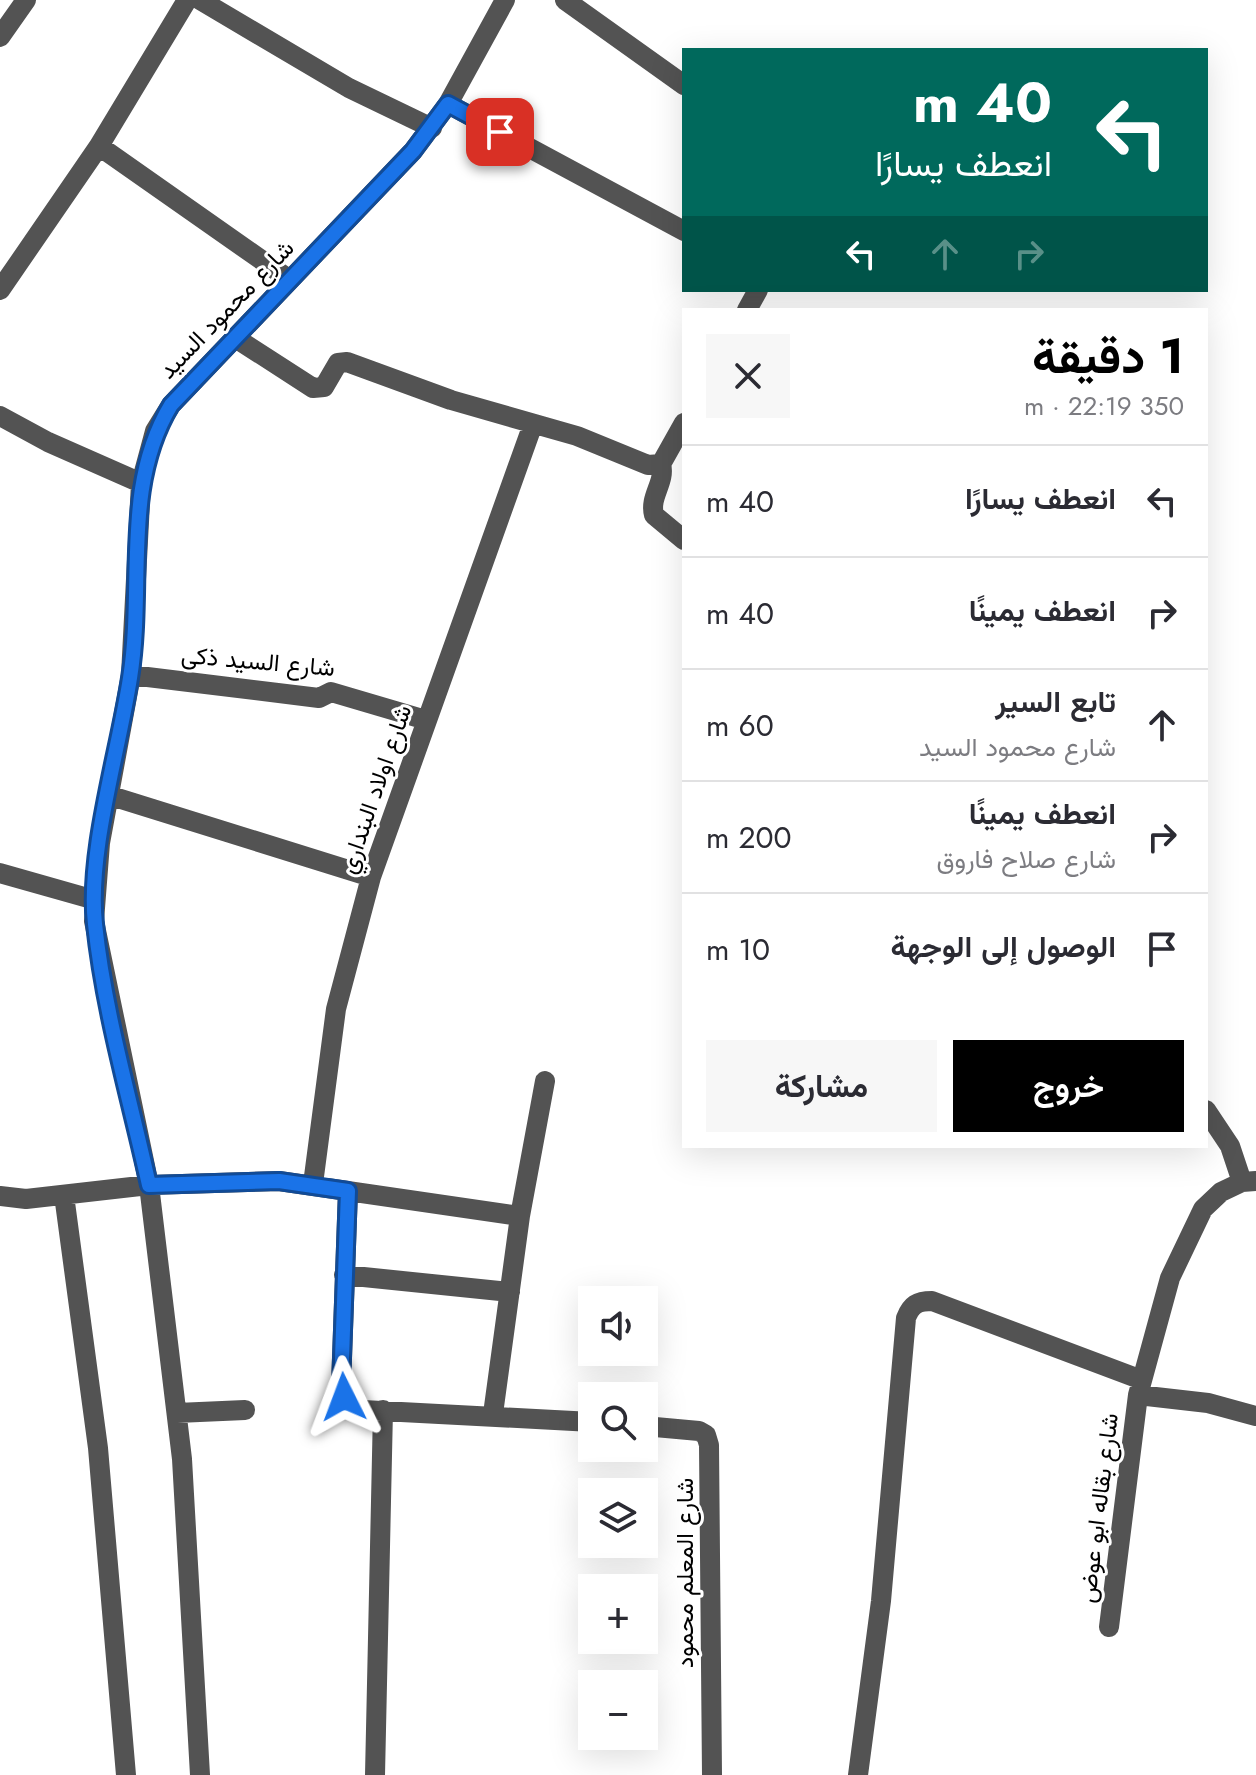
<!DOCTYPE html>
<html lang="ar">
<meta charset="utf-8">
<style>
:root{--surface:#fff;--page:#f7f7f7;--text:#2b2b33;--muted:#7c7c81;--line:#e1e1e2;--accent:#000}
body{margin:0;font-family:Jost,Vazirmatn,sans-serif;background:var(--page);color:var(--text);direction:rtl;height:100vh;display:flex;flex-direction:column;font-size:30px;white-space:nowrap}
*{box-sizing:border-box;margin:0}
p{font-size:26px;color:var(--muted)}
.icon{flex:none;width:44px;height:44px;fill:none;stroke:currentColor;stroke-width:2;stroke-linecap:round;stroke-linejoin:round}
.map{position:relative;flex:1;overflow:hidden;direction:ltr}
.panel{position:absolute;left:682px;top:308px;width:526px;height:840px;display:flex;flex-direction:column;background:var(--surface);border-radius:0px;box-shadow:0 8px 32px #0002;direction:rtl}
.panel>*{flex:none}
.guide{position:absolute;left:682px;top:48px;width:526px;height:244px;border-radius:0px;box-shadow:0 8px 32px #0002;direction:rtl;background:#00695c;color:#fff;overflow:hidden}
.buttons{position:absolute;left:578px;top:1286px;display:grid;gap:16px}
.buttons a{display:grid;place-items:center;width:80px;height:80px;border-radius:0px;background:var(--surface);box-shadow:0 8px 32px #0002;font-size:40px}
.pin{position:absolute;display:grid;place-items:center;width:68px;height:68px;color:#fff;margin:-34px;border-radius:16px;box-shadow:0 4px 12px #0006}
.me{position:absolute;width:88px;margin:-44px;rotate:357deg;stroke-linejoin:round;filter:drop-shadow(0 0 6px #0008)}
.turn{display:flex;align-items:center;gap:28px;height:168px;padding:0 24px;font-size:36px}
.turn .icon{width:104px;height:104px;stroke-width:2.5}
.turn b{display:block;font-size:56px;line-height:68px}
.lanes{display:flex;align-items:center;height:76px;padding:0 24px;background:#0003;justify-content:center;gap:40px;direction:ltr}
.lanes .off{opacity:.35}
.round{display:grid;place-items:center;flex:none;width:84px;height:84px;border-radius:0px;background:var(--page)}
.summary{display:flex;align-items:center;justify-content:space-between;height:136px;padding:0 24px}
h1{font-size:48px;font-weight:700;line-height:60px;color:var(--accent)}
.primary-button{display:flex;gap:16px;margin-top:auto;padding:16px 24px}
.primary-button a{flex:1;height:92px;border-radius:0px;background:var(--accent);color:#fff;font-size:32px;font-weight:700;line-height:92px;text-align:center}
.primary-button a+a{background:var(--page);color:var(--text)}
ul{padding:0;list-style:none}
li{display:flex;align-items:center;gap:24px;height:112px;padding:0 24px;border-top:2px solid var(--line)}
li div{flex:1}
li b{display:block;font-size:30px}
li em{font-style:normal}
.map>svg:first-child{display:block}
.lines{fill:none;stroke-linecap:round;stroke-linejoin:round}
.minor{stroke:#535353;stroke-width:20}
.route-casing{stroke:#114b97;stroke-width:20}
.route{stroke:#1a73e8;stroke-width:14}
.labels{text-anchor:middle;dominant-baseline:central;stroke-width:6;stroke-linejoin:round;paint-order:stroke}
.street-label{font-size:24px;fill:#000;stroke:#fff}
</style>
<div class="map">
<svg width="1256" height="1775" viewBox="0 0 1256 1775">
<rect width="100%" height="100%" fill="#fff"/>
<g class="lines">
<path class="minor" d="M 200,0 L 349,88 L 432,128
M 565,0 L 684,85
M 0,37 L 26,0
M 448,104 L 684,231
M 99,146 L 290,280
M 0,290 L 99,146 L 187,0
M 747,310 L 758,290
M 237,339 L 313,388 L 324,387 L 338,363 L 347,362 L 451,400 L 577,436 L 648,465 L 661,464 L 684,423
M 0,416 L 48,442 L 141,483
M 661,464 C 666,482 649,496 654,515 L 684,540
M 131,675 L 319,698 L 331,692 L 426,720
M 108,795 L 371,877
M 0,873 L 95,900
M 1206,1110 L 1230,1146 L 1242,1182
M 313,1184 L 336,1009 L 371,877 L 533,424
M 348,1191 L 341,1386 C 344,1400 349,1405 363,1410 L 592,1422
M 64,1195 L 98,1448 L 126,1775
M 0,1196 L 26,1199 L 149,1185 L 279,1181 L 520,1216
M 344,1275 L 510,1292
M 1138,1395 L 1208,1403 L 1256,1416
M 177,1413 L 245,1410
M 493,1414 L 520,1216 L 545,1081
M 644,1426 L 699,1431 L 706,1435 L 709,1445 L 712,1775
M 1109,1627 L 1138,1395 L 1170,1278 L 1203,1209 L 1221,1192 L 1242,1182 L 1256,1181
M 200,1775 L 182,1459 L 149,1185 L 94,921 L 100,843 L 131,675 L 141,483 L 155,431 L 171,405 L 413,151 L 448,104 L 505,0
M 375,1775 L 383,1410
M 858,1775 L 881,1601 L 906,1318 C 911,1305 917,1301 932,1301 L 1142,1380"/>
</g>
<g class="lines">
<g class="route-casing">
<path id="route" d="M 344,1397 L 341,1386 L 348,1191 L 279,1181 L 149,1185 C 130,1099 104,1011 95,924 C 87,853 119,750 130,678 C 145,586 121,488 171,405 L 413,151 L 448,104 L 500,132"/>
</g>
<use href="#route" class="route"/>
</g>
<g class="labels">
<g class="street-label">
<text transform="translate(226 309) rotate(-46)">شارع محمود السيد</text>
<text transform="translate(258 661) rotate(5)">شارع السيد ذكى</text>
<text transform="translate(375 789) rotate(-71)">شارع اولاد البنداري</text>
<text transform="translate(1098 1508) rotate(-83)">شارع بقاله ابو عوض</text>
<text transform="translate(684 1573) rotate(-90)">شارع المعلم محمود</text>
</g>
</g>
</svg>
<div class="buttons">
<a><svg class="icon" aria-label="sound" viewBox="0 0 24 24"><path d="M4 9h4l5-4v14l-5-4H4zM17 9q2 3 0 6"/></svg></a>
<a><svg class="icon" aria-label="search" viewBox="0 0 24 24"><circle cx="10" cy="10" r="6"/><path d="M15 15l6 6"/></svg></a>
<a><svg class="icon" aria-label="layers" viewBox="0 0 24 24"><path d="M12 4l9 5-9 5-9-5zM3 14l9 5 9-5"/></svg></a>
<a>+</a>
<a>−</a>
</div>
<div class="pin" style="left:500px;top:132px;background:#d93025"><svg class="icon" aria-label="arrive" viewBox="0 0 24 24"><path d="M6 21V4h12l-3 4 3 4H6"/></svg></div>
<svg class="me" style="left:344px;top:1397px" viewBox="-20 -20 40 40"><path d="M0-17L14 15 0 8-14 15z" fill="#1a73e8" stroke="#fff" stroke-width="4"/></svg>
<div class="guide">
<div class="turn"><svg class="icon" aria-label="left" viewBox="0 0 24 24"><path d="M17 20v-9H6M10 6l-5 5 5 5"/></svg><div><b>40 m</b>انعطف يسارًا</div></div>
<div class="lanes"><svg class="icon" aria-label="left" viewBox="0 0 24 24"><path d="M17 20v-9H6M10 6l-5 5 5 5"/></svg><svg class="icon off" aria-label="ahead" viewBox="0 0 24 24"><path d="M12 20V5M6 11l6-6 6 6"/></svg><svg class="icon off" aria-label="right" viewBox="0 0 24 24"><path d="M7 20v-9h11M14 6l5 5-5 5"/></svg></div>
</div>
<section class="panel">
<div class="summary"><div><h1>1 دقيقة</h1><p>350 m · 22:19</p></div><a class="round"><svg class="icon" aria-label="close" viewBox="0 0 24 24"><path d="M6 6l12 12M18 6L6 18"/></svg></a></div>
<ul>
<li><svg class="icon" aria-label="left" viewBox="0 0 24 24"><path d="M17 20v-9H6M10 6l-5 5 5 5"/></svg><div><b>انعطف يسارًا</b></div><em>40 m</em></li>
<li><svg class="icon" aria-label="right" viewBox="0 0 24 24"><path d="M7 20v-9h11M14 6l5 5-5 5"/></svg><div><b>انعطف يمينًا</b></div><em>40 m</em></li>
<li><svg class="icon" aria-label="ahead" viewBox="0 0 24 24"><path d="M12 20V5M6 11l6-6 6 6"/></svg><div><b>تابع السير</b><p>شارع محمود السيد</p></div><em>60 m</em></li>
<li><svg class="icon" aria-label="right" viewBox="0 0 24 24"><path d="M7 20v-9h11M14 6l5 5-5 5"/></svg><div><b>انعطف يمينًا</b><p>شارع صلاح فاروق</p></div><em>200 m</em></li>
<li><svg class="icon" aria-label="arrive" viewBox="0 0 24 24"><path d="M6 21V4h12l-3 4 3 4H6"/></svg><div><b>الوصول إلى الوجهة</b></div><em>10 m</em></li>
</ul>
<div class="primary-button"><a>خروج</a><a>مشاركة</a></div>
</section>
</div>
